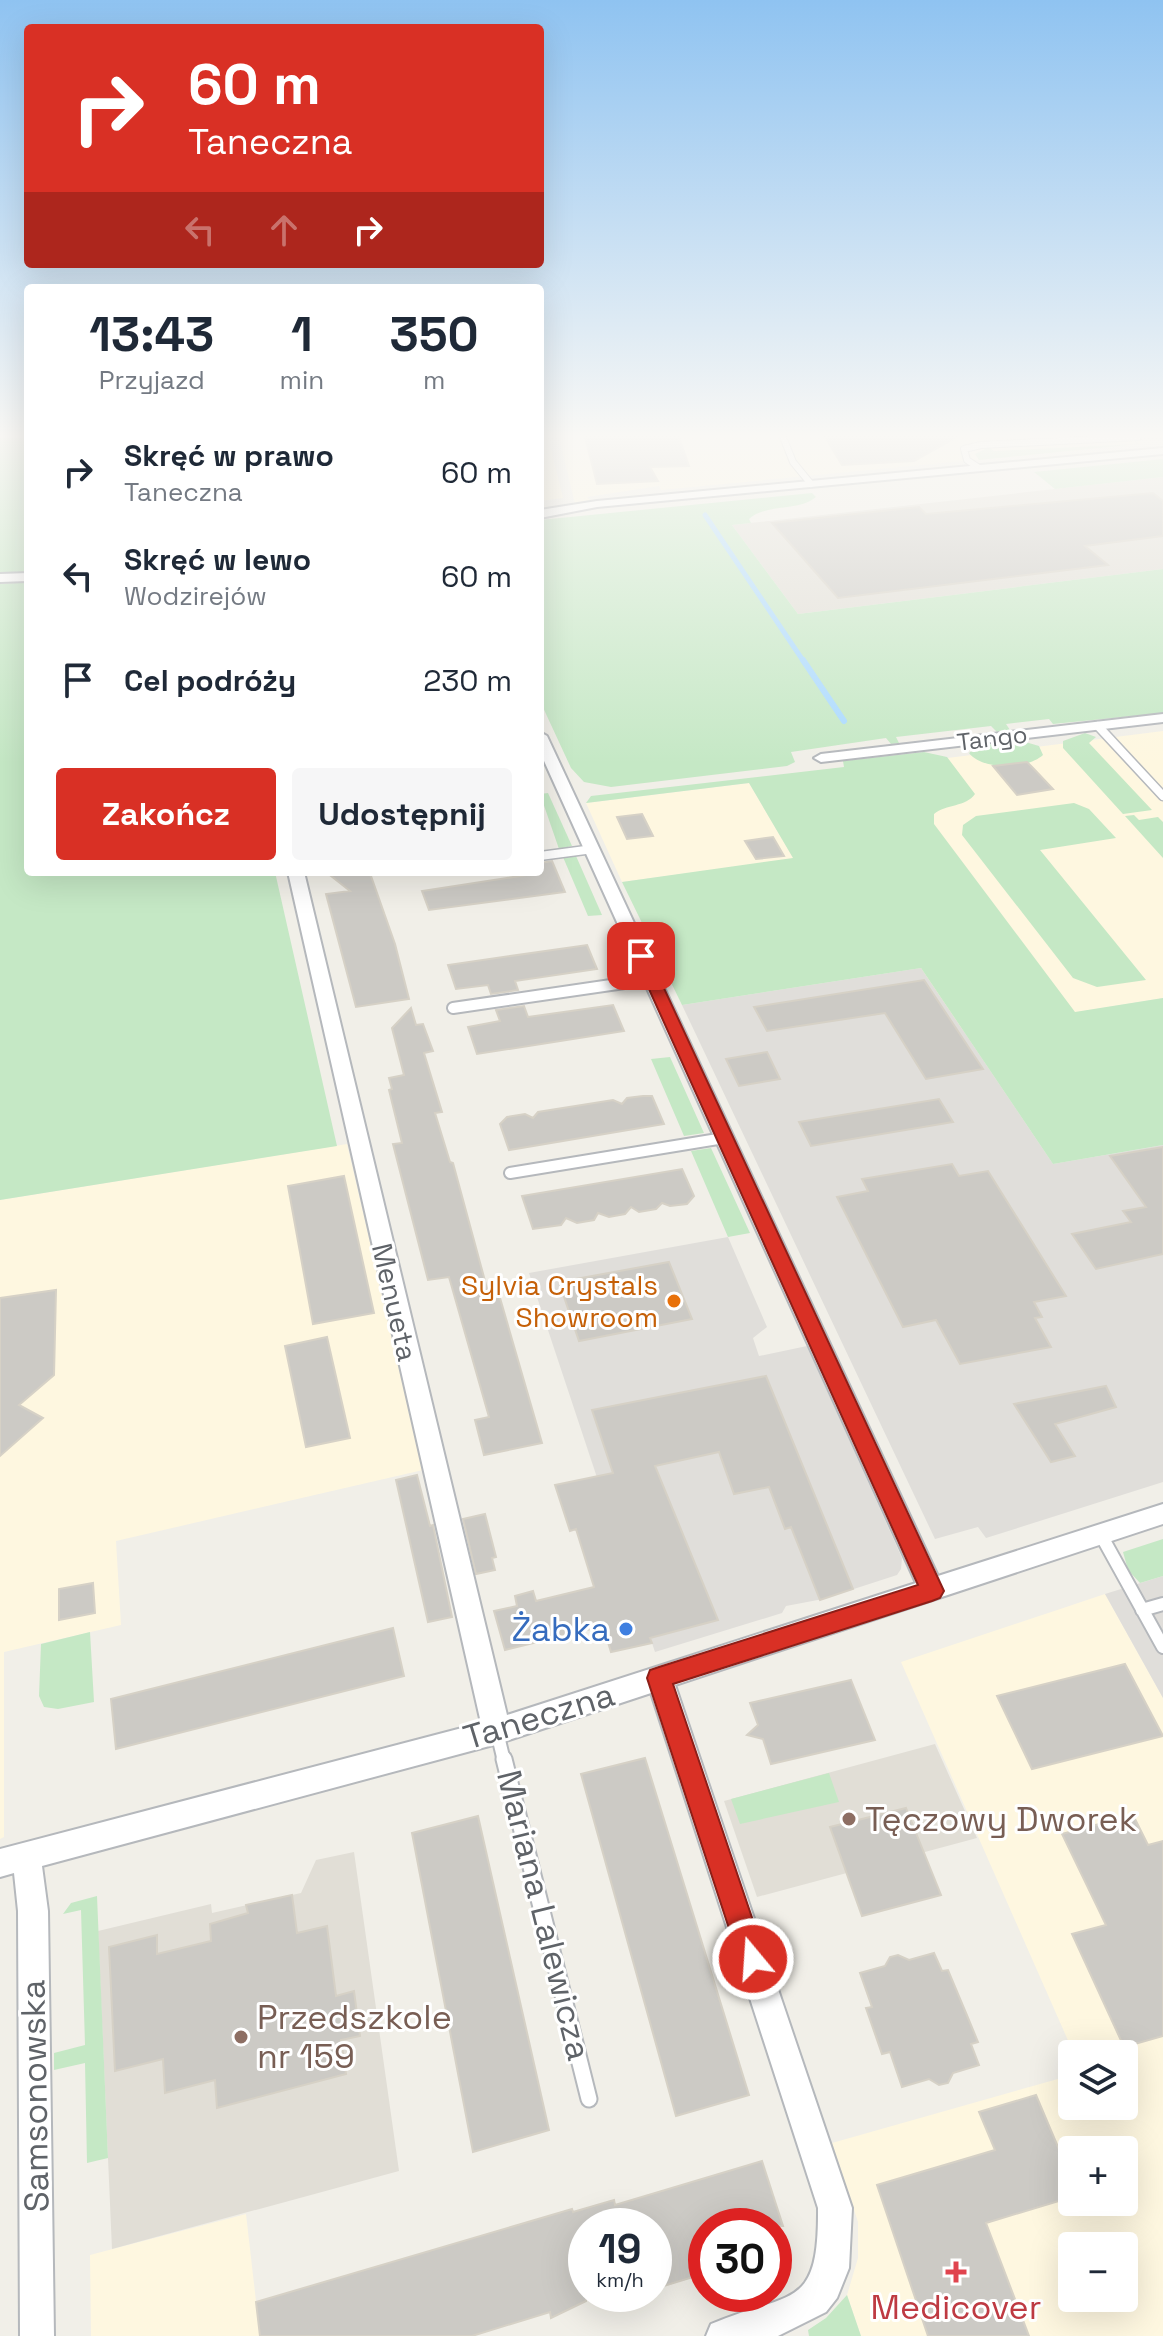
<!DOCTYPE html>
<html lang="pl">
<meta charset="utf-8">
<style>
:root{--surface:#fff;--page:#f6f6f7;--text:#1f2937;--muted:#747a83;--accent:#d93025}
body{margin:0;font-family:"Space Grotesk",sans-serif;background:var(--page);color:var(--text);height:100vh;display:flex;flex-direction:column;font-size:30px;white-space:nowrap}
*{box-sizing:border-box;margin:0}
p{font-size:26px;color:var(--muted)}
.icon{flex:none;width:44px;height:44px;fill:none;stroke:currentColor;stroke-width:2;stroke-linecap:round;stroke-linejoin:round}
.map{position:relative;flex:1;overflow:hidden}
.panel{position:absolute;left:24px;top:284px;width:520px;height:592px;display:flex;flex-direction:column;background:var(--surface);border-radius:8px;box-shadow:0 8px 32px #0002}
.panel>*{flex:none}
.top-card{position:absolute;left:24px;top:24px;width:520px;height:244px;border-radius:8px;box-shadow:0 8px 32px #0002;background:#d93025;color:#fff;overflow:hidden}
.fabs{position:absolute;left:1058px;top:2040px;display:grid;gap:16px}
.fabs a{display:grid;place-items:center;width:80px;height:80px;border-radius:8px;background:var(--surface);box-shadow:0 8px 32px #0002;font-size:40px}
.speed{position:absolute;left:568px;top:2208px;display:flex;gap:16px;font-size:40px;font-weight:700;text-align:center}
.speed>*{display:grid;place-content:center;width:104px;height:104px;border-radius:50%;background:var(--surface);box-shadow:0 8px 32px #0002;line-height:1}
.speed small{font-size:20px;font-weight:400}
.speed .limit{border:12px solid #d22;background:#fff;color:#111}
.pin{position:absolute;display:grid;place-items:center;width:68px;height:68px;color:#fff;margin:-34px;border-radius:16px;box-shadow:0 4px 12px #0006}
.me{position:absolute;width:88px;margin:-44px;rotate:342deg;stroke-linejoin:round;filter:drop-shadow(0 0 6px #0008)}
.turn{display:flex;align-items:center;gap:28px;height:168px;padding:0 32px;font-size:36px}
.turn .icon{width:104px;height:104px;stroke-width:2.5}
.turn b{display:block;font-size:56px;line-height:68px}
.lanes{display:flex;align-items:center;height:76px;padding:0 32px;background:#0003;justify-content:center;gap:40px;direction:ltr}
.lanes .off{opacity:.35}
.eta{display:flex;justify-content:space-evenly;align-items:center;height:136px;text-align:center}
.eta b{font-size:48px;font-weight:600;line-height:56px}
.action{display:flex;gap:16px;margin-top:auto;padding:16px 32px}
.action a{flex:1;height:92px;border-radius:8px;background:var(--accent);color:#fff;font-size:32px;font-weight:600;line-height:92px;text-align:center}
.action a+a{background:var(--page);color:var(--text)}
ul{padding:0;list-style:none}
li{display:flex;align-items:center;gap:24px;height:104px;padding:0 32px}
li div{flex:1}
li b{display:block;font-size:30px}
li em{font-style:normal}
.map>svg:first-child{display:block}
.commercial{fill:#fef7e0;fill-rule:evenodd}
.industrial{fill:#e0deda}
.education{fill:#e1ded6}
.green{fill:#c5e8c5}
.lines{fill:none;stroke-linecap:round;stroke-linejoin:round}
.stream-far1{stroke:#aadaff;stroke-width:5}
.stream{stroke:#aadaff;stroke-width:6}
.building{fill:#cccac5;stroke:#d6d1c6;stroke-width:2}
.service-far4-casing{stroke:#b5b8bc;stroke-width:8}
.service-far3-casing{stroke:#b5b8bc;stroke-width:11}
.service-far2-casing{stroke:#b5b8bc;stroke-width:14}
.service-far1-casing{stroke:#b5b8bc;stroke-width:16}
.service-casing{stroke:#b5b8bc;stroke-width:19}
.minor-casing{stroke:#b5b8bc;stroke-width:4}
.service-far4{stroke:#fff;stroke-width:6}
.service-far3{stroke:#fff;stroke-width:8}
.service-far2{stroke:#fff;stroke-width:10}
.service-far1{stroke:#fff;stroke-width:12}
.service{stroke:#fff;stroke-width:15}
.minor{fill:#fff;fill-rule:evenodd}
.route{fill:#d93025;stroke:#8d1f18;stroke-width:2}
.food-dot{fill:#e8710a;stroke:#fff;stroke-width:3}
.shop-dot{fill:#3f7fe0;stroke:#fff;stroke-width:3}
.education-dot{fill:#8d6e63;stroke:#fff;stroke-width:3}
.health-dot{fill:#e0444e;stroke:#fff;stroke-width:3}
.labels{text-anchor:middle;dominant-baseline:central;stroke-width:6;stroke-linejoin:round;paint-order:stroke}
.far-street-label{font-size:24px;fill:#5f6368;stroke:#fff}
.food-label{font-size:28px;fill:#c56008;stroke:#fff;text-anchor:end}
.street-label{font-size:28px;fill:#5f6368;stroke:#fff}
.near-shop-label{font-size:34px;fill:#366cbe;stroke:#fff;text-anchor:end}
.near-street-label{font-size:34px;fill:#5f6368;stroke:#fff}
.near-education-label{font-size:34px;fill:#785e54;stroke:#fff;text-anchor:start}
.near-health-label{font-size:34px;fill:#be3a42;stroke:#fff}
</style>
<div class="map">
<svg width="1163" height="2336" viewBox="0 0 1163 2336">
<rect width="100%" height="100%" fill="#f1efe8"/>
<path class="commercial" d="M 540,437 L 548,437 L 563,498 L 540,501 Z
M 559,437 L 1150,437 L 1139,440 L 1142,444 L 661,490 L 659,486 L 587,497 L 592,502 L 575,504 Z
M 1163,731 L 1163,998 L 962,1031 L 795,777 Z
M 749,783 L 794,859 L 622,882 L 586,803 Z
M 347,1144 L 423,1470 L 116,1541 L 121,1625 L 4,1652 L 4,1837 L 0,1839 L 0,1200 Z
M 1105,1594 L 1163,1698 L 1163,2336 L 861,2336 L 847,2295 L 858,2258 L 858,2222 L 832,2143 L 1072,2075 L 1072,2106 L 1124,2106 L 1124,2054 L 1074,2054 L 901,1662 ZM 1072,2150 L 1124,2150 L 1124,2202 L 1072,2202 ZM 1072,2246 L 1124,2246 L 1124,2298 L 1072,2298 Z
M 246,2214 L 260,2336 L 91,2336 L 90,2255 Z"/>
<path class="industrial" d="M 921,968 L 1053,1164 L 1163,1145 L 1163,1482 L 986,1538 L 978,1527 L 935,1539 L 682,1005 Z
M 728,1237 L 767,1327 L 753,1338 L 759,1356 L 807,1346 L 902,1558 L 901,1569 L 897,1575 L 823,1599 L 786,1606 L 782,1613 L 655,1652 L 529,1273 Z
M 1163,1576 L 1163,1698 L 1105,1594 Z"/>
<path class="education" d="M 1163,477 L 1163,569 L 798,614 L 732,525 Z
M 935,1744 L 977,1838 L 757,1897 L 724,1801 Z
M 354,1852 L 399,2171 L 112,2249 L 98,1931 L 211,1904 L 212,1913 L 301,1893 L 316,1860 Z"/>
<path class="green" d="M 0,437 L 28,437 L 28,572 L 0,574 Z
M 1134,440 L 1139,444 L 979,460 L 975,454 L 989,447 L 994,451 L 1136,444 Z
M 1163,459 L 1163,477 L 1055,489 L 1034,472 Z
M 812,493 L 816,497 C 798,512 767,503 749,519 L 751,523 L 732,525 L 798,614 L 1163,569 L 1163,713 L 1053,724 L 1049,719 L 1006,724 L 1010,730 L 997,732 L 991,726 L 896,737 L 899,743 L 891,744 L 886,738 L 791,752 L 795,762 L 787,766 L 611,787 L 584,782 L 571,768 L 540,701 L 540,520 Z
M 28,582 L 28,872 L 275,872 L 337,1146 L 0,1200 L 0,584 Z
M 1085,733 L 1096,737 L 1089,743 L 1152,810 L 1123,814 L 1063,748 L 1063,741 Z
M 1022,741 L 1039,746 L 1043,755 C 1028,769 983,771 969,753 L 978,746 Z
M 924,752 L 947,757 L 975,794 C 966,807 946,804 934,814 L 934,824 L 1075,1012 L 1163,998 L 1163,1145 L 1053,1164 L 921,968 L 682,1005 L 622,882 L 793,858 L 749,783 L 586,803 L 591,796 L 844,767 L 843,761 Z
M 548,793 L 572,846 L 559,849 L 540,794 Z
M 1074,803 L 1089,809 L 1116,838 L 1040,850 L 1146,980 L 1097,987 L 1073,978 L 962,835 L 963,825 L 976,816 Z
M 1134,815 L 1139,820 L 1158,817 L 1163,822 L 1163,858 L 1125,816 Z
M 576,856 L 602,915 L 588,916 L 563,857 Z
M 670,1057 L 704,1133 L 684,1136 L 651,1059 Z
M 711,1148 L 750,1233 L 728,1237 L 691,1151 Z
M 1163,1539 L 1163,1576 L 1140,1583 L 1128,1570 L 1123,1552 Z
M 90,1632 L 94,1702 L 58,1709 L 44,1707 L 39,1696 L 41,1644 Z
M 829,1773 L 839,1802 L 740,1824 L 731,1799 Z
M 97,1896 L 108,2158 L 87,2163 L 85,2063 L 54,2070 L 54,2053 L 85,2045 L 81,1910 L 63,1914 L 71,1903 Z
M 847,2295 L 861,2336 L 809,2336 L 808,2330 L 826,2318 Z"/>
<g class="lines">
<path class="stream-far1" d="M 705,515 L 804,662"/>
<path class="stream" d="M 803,660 L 844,721"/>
</g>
<path class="building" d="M 585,437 L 679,437 L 689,466 L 650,467 L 658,481 L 597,484 Z
M 825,437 L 957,437 L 914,461 L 842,465 Z
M 1153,493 L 1163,501 L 1163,536 L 1085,546 L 1108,565 L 838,598 L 772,523 L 919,507 L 926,514 Z
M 1027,762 L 1033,768 L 1053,789 L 1017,795 L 993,766 Z
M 642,814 L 653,836 L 627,839 L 617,817 Z
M 773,837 L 784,856 L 756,859 L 745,841 Z
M 552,861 L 565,892 L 429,910 L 422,891 L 540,873 L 540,863 Z
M 326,872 L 367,872 L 371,876 L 395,944 L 409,999 L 356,1007 L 326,894 L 350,891 Z
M 587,945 L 597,969 L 515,981 L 518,990 L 491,994 L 488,985 L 456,989 L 448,965 Z
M 924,980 L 983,1069 L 926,1079 L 885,1013 L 767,1031 L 754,1007 Z
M 613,1005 L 624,1031 L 477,1054 L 468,1027 L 500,1021 L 496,1010 L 524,1006 L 528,1017 Z
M 411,1008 L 416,1025 L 423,1024 L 433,1051 L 424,1053 L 442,1112 L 435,1113 L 450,1162 L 453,1163 L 488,1292 L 498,1291 L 542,1443 L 484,1455 L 475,1420 L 489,1417 L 449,1277 L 428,1280 L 393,1144 L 402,1143 L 389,1090 L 392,1089 L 389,1078 L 404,1075 L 392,1028 Z
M 767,1052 L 780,1079 L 739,1086 L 726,1059 Z
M 643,1096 L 652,1096 L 664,1124 L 509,1150 L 500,1124 L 507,1117 L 525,1114 L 533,1118 L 538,1112 L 613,1100 L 622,1104 L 627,1098 Z
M 939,1099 L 953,1122 L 811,1146 L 799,1122 Z
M 1163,1147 L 1163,1254 L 1096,1269 L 1072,1234 L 1131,1222 L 1123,1211 L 1146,1207 L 1110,1156 Z
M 952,1164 L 959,1176 L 988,1171 L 1066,1296 L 1034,1302 L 1042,1317 L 1035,1318 L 1051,1347 L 960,1364 L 936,1320 L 903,1327 L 837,1197 L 868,1191 L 862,1179 Z
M 682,1169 L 694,1196 L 687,1204 L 670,1206 L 662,1203 L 656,1209 L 639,1212 L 631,1207 L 625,1214 L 609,1217 L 598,1213 L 594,1220 L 577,1223 L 566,1218 L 561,1225 L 533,1229 L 522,1196 Z
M 344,1176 L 374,1313 L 313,1324 L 288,1186 Z
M 669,1262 L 692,1319 L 579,1341 L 559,1282 Z
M 56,1290 L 54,1375 L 19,1405 L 43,1418 L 0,1456 L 0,1298 Z
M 327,1337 L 350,1438 L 306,1447 L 285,1346 Z
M 766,1376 L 853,1589 L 820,1600 L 791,1527 L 785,1529 L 769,1487 L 734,1494 L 719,1452 L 655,1466 L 718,1620 L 650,1638 L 652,1643 L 611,1652 L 603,1626 L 505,1650 L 494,1611 L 517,1606 L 515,1596 L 533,1591 L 536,1601 L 594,1587 L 576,1529 L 570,1531 L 555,1485 L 613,1473 L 592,1410 Z
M 1106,1386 L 1116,1407 L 1055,1424 L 1075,1456 L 1051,1462 L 1014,1404 Z
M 417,1475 L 430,1526 L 433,1525 L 452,1617 L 428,1622 L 396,1480 Z
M 485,1514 L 496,1557 L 492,1558 L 495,1570 L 476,1574 L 463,1519 Z
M 93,1583 L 95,1613 L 59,1620 L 59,1589 Z
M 393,1628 L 404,1676 L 116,1749 L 111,1699 Z
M 1125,1664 L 1163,1736 L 1032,1769 L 997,1696 Z
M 851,1680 L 875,1740 L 771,1764 L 763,1739 L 747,1735 L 758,1725 L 750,1703 Z
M 645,1758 L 749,2095 L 676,2116 L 581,1774 Z
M 906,1808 L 941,1895 L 862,1916 L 830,1827 Z
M 1133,1815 L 1148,1845 L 1163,1841 L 1163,2036 L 1124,2047 L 1072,1934 L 1106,1925 L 1062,1834 Z
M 478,1816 L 549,2130 L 473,2152 L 412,1833 Z
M 292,1895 L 297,1933 L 327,1926 L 336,1996 L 354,1991 L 360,2036 L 341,2040 L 346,2074 L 217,2108 L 215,2080 L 165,2093 L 163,2059 L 115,2071 L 109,1947 L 157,1935 L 157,1954 L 211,1941 L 210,1924 L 248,1913 L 246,1905 Z
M 934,1953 L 942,1971 L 948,1970 L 966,2013 L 978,2042 L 971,2044 L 979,2065 L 953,2073 L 948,2083 L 939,2085 L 929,2079 L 902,2087 L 890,2052 L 882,2054 L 866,2008 L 872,2007 L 860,1973 L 885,1966 L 890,1957 L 898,1955 L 909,1960 Z
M 1036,2095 L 1072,2180 L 1072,2197 L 986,2223 L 1029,2336 L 928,2336 L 877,2185 L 995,2150 L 979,2112 Z
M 762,2161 L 783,2226 L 706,2226 L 706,2273 L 654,2289 L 654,2226 L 586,2226 L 586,2301 L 551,2318 L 550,2312 L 472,2336 L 260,2336 L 256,2302 L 572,2209 L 573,2212 L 614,2200 L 615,2205 Z"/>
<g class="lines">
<g class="service-far4-casing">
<path id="service-far4" d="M 783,437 L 793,462 L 811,484
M 979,468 L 967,460 L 964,449 L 981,445 L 1138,437"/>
</g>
<g class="service-far3-casing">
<path id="service-far3" d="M 1098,726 L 1163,796
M 540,856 L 593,849"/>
</g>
<g class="service-far2-casing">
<path id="service-far2" d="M 453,1008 L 652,979
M 510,1173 L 724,1138"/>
</g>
<g class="service-far1-casing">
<path id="service-far1" d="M 1101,1535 L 1163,1647
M 1142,1610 L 1163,1604
M 497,1732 L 504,1761"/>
</g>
<g class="service-casing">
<path id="service" d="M 504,1759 L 589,2099"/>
</g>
<g class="minor-casing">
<path id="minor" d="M 1163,448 L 1163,454 L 597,507 L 540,518 L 540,510 L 597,501 Z
M 28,573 L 28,581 L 0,582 L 0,574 Z
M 1163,714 L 1163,722 L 821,762 L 814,758 L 821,754 Z
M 540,732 L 547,736 L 938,1576 L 1163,1504 L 1163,1524 L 675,1685 L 852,2208 L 849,2268 L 837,2298 L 826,2312 L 778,2336 L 706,2336 L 711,2324 C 791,2290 819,2312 818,2208 L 651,1693 L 497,1744 L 42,1866 L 48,1911 L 54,2336 L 20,2336 L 18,1911 L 14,1873 L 0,1877 L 0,1849 L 481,1723 L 288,872 L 304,872 L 507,1715 L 916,1583 L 540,752 Z"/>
</g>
<use href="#service-far4" class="service-far4"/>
<use href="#service-far3" class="service-far3"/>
<use href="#service-far2" class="service-far2"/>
<use href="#service-far1" class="service-far1"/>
<use href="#service" class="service"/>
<use href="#minor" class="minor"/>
</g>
<linearGradient id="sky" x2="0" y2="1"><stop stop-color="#8fc3f1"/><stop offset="0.57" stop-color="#f9f8f5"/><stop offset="1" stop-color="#f9f8f5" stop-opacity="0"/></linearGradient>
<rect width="1163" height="764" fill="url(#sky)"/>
<path class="route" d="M 641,951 L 649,956 L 944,1591 L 940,1598 L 932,1601 L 673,1684 L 766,1959 L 762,1969 L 753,1973 L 743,1969 L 739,1959 L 647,1678 L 650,1670 L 659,1667 L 918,1585 L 634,956 Z"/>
<circle class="food-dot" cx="674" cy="1301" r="8"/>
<circle class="shop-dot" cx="626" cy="1629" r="8"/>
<g class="education-dot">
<circle cx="849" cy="1819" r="8"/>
<circle cx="241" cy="2037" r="8"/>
</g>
<path class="health-dot" d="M952 2260h8v8h8v8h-8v8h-8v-8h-8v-8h8z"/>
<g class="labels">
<g class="far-street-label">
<text transform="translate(992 738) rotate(-7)">Tango</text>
</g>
<g class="food-label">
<text x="658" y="1285">Sylvia Crystals<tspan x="658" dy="32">Showroom</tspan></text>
</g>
<g class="street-label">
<text transform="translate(395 1302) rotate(77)">Menueta</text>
</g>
<g class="near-shop-label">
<text x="610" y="1629">Żabka</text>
</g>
<g class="near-street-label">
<text transform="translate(539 1716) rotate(-17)">Taneczna</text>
<text transform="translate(544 1915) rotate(76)">Mariana Lalewicza</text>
<text transform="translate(35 2096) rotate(-91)">Samsonowska</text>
</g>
<g class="near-education-label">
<text x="865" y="1819">Tęczowy Dworek</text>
<text x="257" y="2017">Przedszkole<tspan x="257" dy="39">nr 159</tspan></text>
</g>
<g class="near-health-label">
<text x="956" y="2307">Medicover</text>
</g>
</g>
</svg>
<div class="fabs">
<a><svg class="icon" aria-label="layers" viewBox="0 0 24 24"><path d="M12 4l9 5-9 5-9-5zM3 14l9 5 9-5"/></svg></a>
<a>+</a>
<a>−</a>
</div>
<div class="speed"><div>19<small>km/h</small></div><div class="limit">30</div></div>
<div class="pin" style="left:641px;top:956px;background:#d93025"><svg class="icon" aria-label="arrive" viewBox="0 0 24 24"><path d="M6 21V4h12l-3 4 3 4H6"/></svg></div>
<svg class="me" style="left:753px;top:1959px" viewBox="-20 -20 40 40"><circle r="17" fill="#d93025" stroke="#fff" stroke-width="3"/><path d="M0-11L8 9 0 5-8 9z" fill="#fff"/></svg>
<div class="top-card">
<div class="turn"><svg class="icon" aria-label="right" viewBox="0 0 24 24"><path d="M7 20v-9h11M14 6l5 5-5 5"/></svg><div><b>60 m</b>Taneczna</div></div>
<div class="lanes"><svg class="icon off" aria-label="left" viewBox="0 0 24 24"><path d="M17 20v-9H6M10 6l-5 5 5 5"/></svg><svg class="icon off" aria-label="ahead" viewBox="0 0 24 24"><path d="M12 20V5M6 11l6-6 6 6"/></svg><svg class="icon" aria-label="right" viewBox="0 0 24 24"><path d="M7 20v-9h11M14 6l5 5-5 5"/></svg></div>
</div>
<section class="panel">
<div class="eta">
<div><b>13:43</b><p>Przyjazd</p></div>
<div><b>1</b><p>min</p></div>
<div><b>350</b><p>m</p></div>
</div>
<ul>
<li><svg class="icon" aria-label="right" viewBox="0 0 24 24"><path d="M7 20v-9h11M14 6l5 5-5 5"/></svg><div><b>Skręć w prawo</b><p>Taneczna</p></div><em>60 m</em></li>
<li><svg class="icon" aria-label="left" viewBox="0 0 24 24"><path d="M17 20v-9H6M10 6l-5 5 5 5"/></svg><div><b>Skręć w lewo</b><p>Wodzirejów</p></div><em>60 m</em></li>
<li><svg class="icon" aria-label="arrive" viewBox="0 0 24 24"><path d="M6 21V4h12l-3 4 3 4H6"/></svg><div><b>Cel podróży</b></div><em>230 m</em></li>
</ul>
<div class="action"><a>Zakończ</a><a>Udostępnij</a></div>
</section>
</div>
